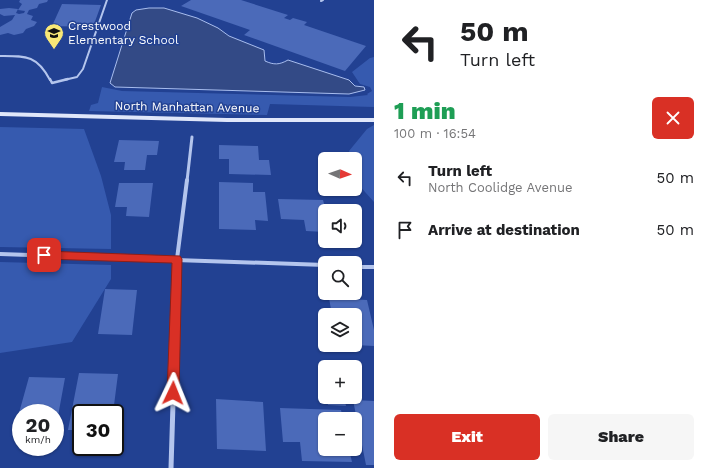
<!DOCTYPE html>
<meta charset="utf-8">
<style>
:root{--surface:#fff;--page:#f6f6f6;--text:#202124;--muted:#757577;--accent:#d93025}
body{margin:0;font-family:"Work Sans",sans-serif;background:var(--page);color:var(--text);height:100vh;display:flex;flex-direction:column;font-size:15px;white-space:nowrap}
*{box-sizing:border-box;margin:0}
p{font-size:13px;color:var(--muted)}
.icon{flex:none;width:22px;height:22px;fill:none;stroke:currentColor;stroke-width:2;stroke-linecap:round;stroke-linejoin:round}
.map{position:relative;flex:1;overflow:hidden}
.panel{display:flex;flex-direction:column;background:var(--surface);width:340px}
.panel>*{flex:none}
.top-card{background:#fff;color:var(--text);overflow:hidden}
.needle{width:26px;rotate:92deg}
.tools{position:absolute;left:318px;top:152px;display:grid;gap:8px}
.tools a{display:grid;place-items:center;width:44px;height:44px;border-radius:6px;background:var(--surface);box-shadow:0 1px 3px #0004;font-size:20px}
.speed{position:absolute;left:12px;top:404px;display:flex;gap:8px;font-size:20px;font-weight:700;text-align:center}
.speed>*{display:grid;place-content:center;width:52px;height:52px;border-radius:50%;background:var(--surface);box-shadow:0 1px 3px #0004;line-height:1}
.speed small{font-size:10px;font-weight:400}
.speed .limit{border:2px solid #111;border-radius:6px;background:#fff;color:#111}
.pin{position:absolute;display:grid;place-items:center;width:34px;height:34px;color:#fff;margin:-17px;border-radius:8px;box-shadow:0 2px 6px #0006}
.me{position:absolute;width:44px;margin:-22px;rotate:2deg;stroke-linejoin:round;filter:drop-shadow(0 0 3px #0008)}
.turn{display:flex;align-items:center;gap:14px;height:84px;padding:0 20px;font-size:18px}
.turn .icon{width:52px;height:52px;stroke-width:2.5}
.turn b{display:block;font-size:28px;line-height:34px}
.round{display:grid;place-items:center;flex:none;width:42px;height:42px;border-radius:6px;background:var(--page)}
.headline{display:flex;align-items:center;justify-content:space-between;height:68px;padding:0 20px}
h1{font-size:24px;font-weight:800;line-height:30px;color:#1e9e55}
.action{display:flex;gap:8px;margin-top:auto;padding:8px 20px}
.action a{flex:1;height:46px;border-radius:6px;background:var(--accent);color:#fff;font-size:16px;font-weight:800;line-height:46px;text-align:center}
.action a+a{background:var(--page);color:var(--text)}
ul{padding:0;list-style:none}
li{display:flex;align-items:center;gap:12px;height:52px;padding:0 20px}
li div{flex:1}
li b{display:block;font-size:15px}
li em{font-style:normal}
main{display:flex;flex:1;min-height:0}
.map>svg:first-child{display:block}
.green{fill:#365aaf}
.water{fill:#334a86;stroke:#a8bdee}
.building{fill:#4b6ab9}
.lines{fill:none;stroke-linecap:round;stroke-linejoin:round}
.lane-far1{stroke:#b4c5ed;stroke-width:2}
.lane{stroke:#b4c5ed;stroke-width:2.5}
.street-far2{stroke:#b4c5ed;stroke-width:3}
.street-far1{stroke:#b4c5ed;stroke-width:4}
.street{stroke:#b4c5ed;stroke-width:5}
.secondary{fill:#e0e7fa;fill-rule:evenodd}
.route{fill:#d93025;stroke:#8d1f18}
.labels{text-anchor:middle;dominant-baseline:central;stroke-width:3;stroke-linejoin:round;paint-order:stroke}
.far-poi-label{font-size:12px;fill:#fff;stroke:#224192;text-anchor:start}
.far-street-label{font-size:12px;fill:#fff;stroke:#224192}
</style>
<main>
<div class="map">
<svg width="374" height="468" viewBox="0 0 374 468">
<rect width="100%" height="100%" fill="#224192"/>
<path class="green" d="M 374,57 L 374,107 L 270,104 L 267,115 L 89,111 L 91,105 L 98,103 L 102,87 L 122,91 L 350,97 L 368,95 L 367,94 L 372,91 L 370,87 L 360,84 L 352,72 L 370,58 Z
M 374,125 L 374,202 L 357,183 L 355,159 L 351,159 L 349,151 L 367,129 Z
M 0,127 L 84,129 L 101,176 L 111,215 L 111,249 L 0,247 Z
M 0,262 L 111,265 L 111,279 L 72,342 L 0,353 Z"/>
<path class="water" d="M 149,8 L 164,8 L 197,18 L 218,28 L 229,36 L 264,50 L 265,61 C 274,65 279,65 288,60 L 349,80 L 355,86 L 364,87 L 365,90 L 349,94 L 115,87 L 110,83 L 132,13 L 136,10 Z"/>
<path class="building" d="M 20,0 L 48,0 L 47,2 L 39,4 L 37,8 L 29,10 L 27,14 L 33,16 L 31,20 L 37,22 L 34,26 L 26,29 L 23,33 L 14,35 L 8,33 L 0,35 L 0,27 L 12,20 L 15,15 L 4,16 L 0,14 L 0,9 L 9,8 L 18,9 L 16,13 L 19,14 L 24,13 L 25,11 L 18,10 L 22,4 L 19,2 Z
M 191,0 L 241,0 L 288,15 L 284,18 L 290,20 L 293,18 L 307,22 L 304,25 L 366,46 L 345,71 L 244,35 L 250,30 L 181,6 Z
M 62,4 L 101,5 L 93,27 L 52,26 Z
M 119,140 L 159,141 L 157,155 L 147,155 L 145,170 L 124,170 L 125,162 L 114,162 Z
M 219,145 L 258,146 L 259,160 L 269,160 L 271,175 L 229,174 L 229,159 L 219,159 Z
M 219,182 L 253,183 L 253,192 L 265,192 L 268,221 L 255,220 L 256,230 L 219,229 Z
M 119,183 L 153,183 L 149,217 L 126,216 L 127,207 L 115,207 Z
M 278,199 L 323,200 L 326,211 L 325,232 L 306,231 L 304,220 L 281,219 Z
M 105,289 L 137,290 L 132,335 L 98,334 Z
M 329,298 L 367,300 L 374,330 L 374,346 L 355,345 L 355,315 L 332,315 Z
M 79,373 L 118,374 L 113,413 L 81,413 L 81,430 L 68,430 Z
M 29,377 L 65,378 L 56,427 L 55,413 L 21,413 L 21,432 L 14,431 Z
M 326,397 L 344,397 L 346,406 L 328,405 Z
M 216,399 L 263,402 L 266,451 L 217,449 Z
M 353,400 L 374,401 L 374,465 L 366,465 Z
M 280,408 L 341,410 L 343,419 L 325,419 L 325,449 L 349,449 L 352,462 L 302,461 L 300,442 L 283,442 Z"/>
<g class="lines">
<path class="lane-far1" d="M 321,1 L 323,0
M 0,56 C 26,56 37,55 50,80
M 64,80 L 77,77 L 83,69 L 107,0"/>
<path class="lane" d="M 50,79 L 52,83 L 68,79"/>
<path class="street-far2" d="M 187,181 L 192,137"/>
<path class="street-far1" d="M 0,254 L 325,265
M 355,267 L 374,267
M 176,308 L 177,259 L 187,180"/>
<path class="street" d="M 171,468 L 176,307"/>
<path class="secondary" d="M 0,112 L 227,118 L 374,118 L 374,122 L 227,122 L 0,116 Z"/>
</g>
<path class="route" d="M 44,251 L 180,256 L 182,259 L 179,393 L 178,397 L 173,399 L 169,397 L 167,393 L 172,263 L 44,259 L 40,255 Z"/>
<defs>
<g id="school-pin" transform="scale(1)"><path d="M0 17L-7.5 6A9.5 9.5 0 1 1 7.5 6Z" fill="#f8e877" stroke="#224192"/><path d="M0-5L7-2L0 1L-7-2ZM-4 1L0 2.5L4 1V4Q0 6-4 4Z" fill="#111"/></g>
</defs>
<g fill-rule="evenodd">
<use href="#school-pin" x="54" y="33"/>
</g>
<g class="labels">
<g class="far-poi-label">
<text x="68" y="26">Crestwood<tspan x="68" dy="14">Elementary School</tspan></text>
</g>
<g class="far-street-label">
<text transform="translate(187 107) rotate(1)">North Manhattan Avenue</text>
</g>
</g>
</svg>
<div class="tools">
<a><svg class="needle" viewBox="-14 -14 28 28"><path d="M0-13l5 13h-10z" fill="#e53935"/><path d="M0 13l5-13h-10z" fill="#757577"/></svg></a>
<a><svg class="icon" aria-label="sound" viewBox="0 0 24 24"><path d="M4 9h4l5-4v14l-5-4H4zM17 9q2 3 0 6"/></svg></a>
<a><svg class="icon" aria-label="search" viewBox="0 0 24 24"><circle cx="10" cy="10" r="6"/><path d="M15 15l6 6"/></svg></a>
<a><svg class="icon" aria-label="layers" viewBox="0 0 24 24"><path d="M12 4l9 5-9 5-9-5zM3 14l9 5 9-5"/></svg></a>
<a>+</a>
<a>−</a>
</div>
<div class="speed"><div>20<small>km/h</small></div><div class="limit">30</div></div>
<div class="pin" style="left:44px;top:255px;background:#d93025"><svg class="icon" aria-label="arrive" viewBox="0 0 24 24"><path d="M6 21V4h12l-3 4 3 4H6"/></svg></div>
<svg class="me" style="left:173px;top:393px" viewBox="-20 -20 40 40"><path d="M0-17L14 15 0 8-14 15z" fill="#d93025" stroke="#fff" stroke-width="4"/></svg>
</div>
<section class="panel">
<div class="top-card">
<div class="turn"><svg class="icon" aria-label="left" viewBox="0 0 24 24"><path d="M17 20v-9H6M10 6l-5 5 5 5"/></svg><div><b>50 m</b>Turn left</div></div>
</div>
<div class="headline"><div><h1>1 min</h1><p>100 m · 16:54</p></div><a class="round" style="background:#d93025;color:#fff"><svg class="icon" aria-label="close" viewBox="0 0 24 24"><path d="M6 6l12 12M18 6L6 18"/></svg></a></div>
<ul>
<li><svg class="icon" aria-label="left" viewBox="0 0 24 24"><path d="M17 20v-9H6M10 6l-5 5 5 5"/></svg><div><b>Turn left</b><p>North Coolidge Avenue</p></div><em>50 m</em></li>
<li><svg class="icon" aria-label="arrive" viewBox="0 0 24 24"><path d="M6 21V4h12l-3 4 3 4H6"/></svg><div><b>Arrive at destination</b></div><em>50 m</em></li>
</ul>
<div class="action"><a>Exit</a><a>Share</a></div>
</section>
</main>
